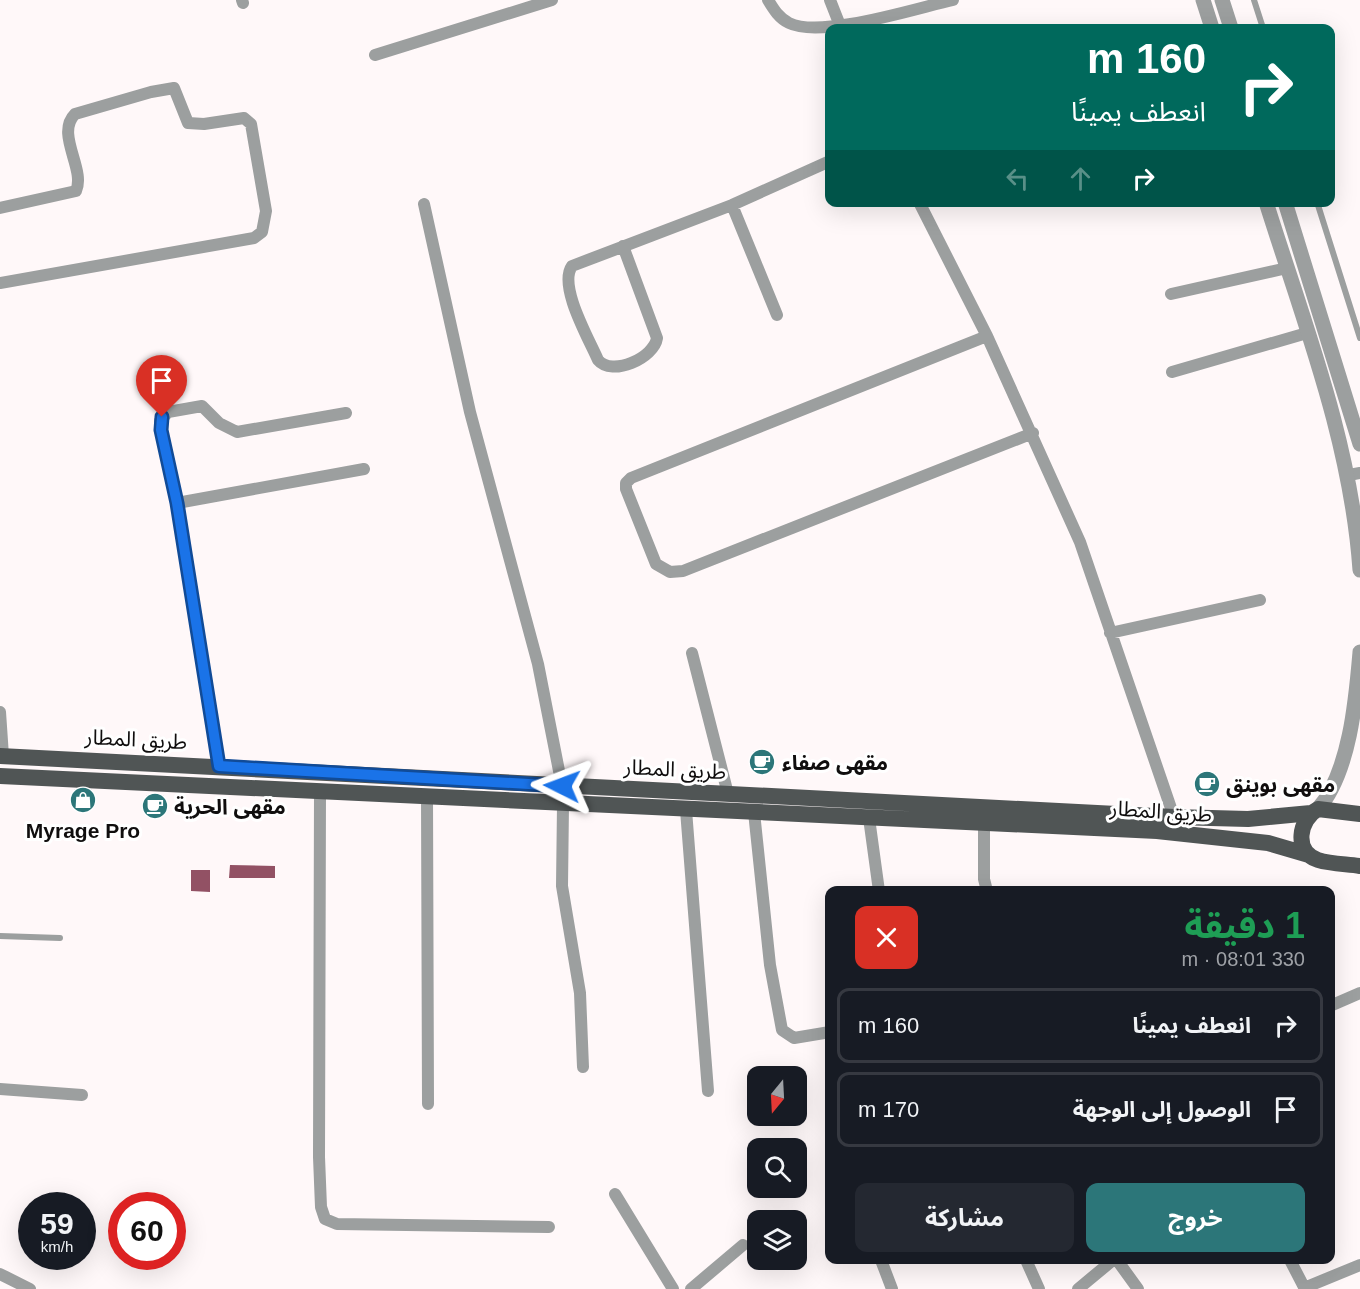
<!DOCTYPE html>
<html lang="ar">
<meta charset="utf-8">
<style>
:root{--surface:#171b24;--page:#242831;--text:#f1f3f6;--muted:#9ea1a6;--line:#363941;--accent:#2c7679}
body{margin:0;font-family:Helvetica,"Noto Sans Arabic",sans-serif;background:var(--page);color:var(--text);direction:rtl;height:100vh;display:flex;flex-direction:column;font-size:22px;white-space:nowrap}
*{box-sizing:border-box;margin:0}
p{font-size:20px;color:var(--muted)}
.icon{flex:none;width:33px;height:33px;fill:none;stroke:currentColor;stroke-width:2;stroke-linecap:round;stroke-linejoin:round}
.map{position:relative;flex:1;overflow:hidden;direction:ltr}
.panel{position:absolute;left:825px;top:886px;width:510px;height:378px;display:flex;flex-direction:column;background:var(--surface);border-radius:12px;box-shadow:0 6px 24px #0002;direction:rtl}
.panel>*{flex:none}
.hud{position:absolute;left:825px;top:24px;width:510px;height:183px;border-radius:12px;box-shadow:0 6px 24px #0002;direction:rtl;background:#00695c;color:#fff;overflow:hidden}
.needle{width:39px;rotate:198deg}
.tools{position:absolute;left:747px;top:1066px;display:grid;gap:12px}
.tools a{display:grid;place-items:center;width:60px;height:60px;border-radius:12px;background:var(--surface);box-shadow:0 6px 24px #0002;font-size:30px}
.speed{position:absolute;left:18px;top:1192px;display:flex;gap:12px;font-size:30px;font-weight:700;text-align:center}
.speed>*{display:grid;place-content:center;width:78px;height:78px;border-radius:50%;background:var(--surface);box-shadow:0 6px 24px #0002;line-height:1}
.speed small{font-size:15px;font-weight:400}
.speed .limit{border:9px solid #d22;background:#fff;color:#111}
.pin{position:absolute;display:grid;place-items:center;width:51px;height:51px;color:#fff;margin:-62px -26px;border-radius:50% 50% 50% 0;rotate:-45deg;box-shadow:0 0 6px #0007}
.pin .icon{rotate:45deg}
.me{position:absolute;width:66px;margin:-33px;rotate:273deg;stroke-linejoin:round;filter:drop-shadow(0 0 4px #0008)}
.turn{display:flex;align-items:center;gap:21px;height:126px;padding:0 30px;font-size:27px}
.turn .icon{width:78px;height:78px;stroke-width:2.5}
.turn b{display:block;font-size:42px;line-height:51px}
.lanes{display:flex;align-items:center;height:57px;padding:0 30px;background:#0003;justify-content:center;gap:30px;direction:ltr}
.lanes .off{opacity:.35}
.round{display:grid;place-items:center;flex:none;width:63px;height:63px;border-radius:12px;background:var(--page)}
.summary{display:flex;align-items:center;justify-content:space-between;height:102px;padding:0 30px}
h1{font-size:36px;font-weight:700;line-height:45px;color:#1e9e55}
.action{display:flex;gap:12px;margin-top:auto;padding:12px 30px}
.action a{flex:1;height:69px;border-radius:12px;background:var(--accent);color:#fff;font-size:24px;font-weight:700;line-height:69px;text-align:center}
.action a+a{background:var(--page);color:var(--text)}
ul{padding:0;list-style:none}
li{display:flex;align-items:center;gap:18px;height:75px;margin:0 12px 9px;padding:0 18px;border:3px solid var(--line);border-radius:12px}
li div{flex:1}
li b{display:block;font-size:22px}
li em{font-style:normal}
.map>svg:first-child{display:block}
.building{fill:#925164}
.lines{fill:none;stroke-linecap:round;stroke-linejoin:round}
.service{stroke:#9c9f9f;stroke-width:6}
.minor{stroke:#9c9f9f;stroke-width:12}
.tertiary{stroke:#9c9f9f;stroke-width:15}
.primary{stroke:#505555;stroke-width:16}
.route-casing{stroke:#114b97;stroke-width:15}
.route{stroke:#1a73e8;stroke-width:10}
.labels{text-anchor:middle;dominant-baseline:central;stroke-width:6;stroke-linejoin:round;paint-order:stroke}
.street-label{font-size:21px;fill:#100e0e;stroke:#fff}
.poi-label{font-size:21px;font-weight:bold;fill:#100e0e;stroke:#fff;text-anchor:start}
</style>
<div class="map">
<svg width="1360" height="1289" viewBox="0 0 1360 1289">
<rect width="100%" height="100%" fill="#fff8f9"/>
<path class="building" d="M 230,865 L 275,866 L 275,878 L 229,878 Z
M 191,870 L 210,870 L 210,892 L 191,891 Z"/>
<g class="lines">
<path class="service" d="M 1254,0 L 1263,28
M 1317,202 L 1360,338
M 0,936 L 60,938"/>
<path class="minor" d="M 242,0 L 243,3
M 768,0 C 774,10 779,18 789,23 C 821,39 917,8 953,0
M 830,0 L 841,28
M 375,55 L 552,0
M 919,202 L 987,336 L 1080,542 L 1174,817
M 424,204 L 470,412 L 538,664 L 562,786
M 732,205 L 777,315
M 0,208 L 76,191 C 86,169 55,134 75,114 L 151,92 L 174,88 L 188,123 L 204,124 L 244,118 L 251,124 L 266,211 L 262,232 L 254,238 L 0,283
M 623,246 L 657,338 C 654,358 612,377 598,360 C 589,339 558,286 572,266 L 732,205 L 830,161
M 1171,294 L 1287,268
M 987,336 L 631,478 L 626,483 L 626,489 L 656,564 L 670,572 L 683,571 L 1033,433
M 1172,372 L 1307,333
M 1349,475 L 1360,473
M 177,503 L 364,469
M 1110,633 L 1260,600
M 692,653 L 728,794
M 0,712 L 3,756
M 219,766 L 177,503 L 160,421 L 168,412 L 202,406 L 219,423 L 237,432 L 346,413
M 320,792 L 319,1157 L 321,1207 L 325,1219 L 337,1224 L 549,1227
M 427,796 L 428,1104
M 563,805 L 562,886 L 580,993 L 583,1067
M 686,810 L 708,1091
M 754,812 L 770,965 L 782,1030 L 794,1038 L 830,1032
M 869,818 L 879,891
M 984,824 L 984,879 L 987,891
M 1330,1006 L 1360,993
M 0,1089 L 82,1095
M 615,1194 L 673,1289
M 881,1260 L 892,1289
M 1026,1260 L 1039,1289
M 1117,1260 L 1138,1289
M 1290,1260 L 1305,1289
M 0,1274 L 30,1289
M 1304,1288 L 1360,1265
M 691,1289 L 743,1245
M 1078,1289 L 1113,1260"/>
<path class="tertiary" d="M 1203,0 L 1212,28
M 1222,0 L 1231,28
M 1266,202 C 1304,323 1351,442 1360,570
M 1285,202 L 1360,444
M 1318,809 C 1350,772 1356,699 1360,652"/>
<path class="primary" d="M 0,756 L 1174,817 L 1248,819 L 1311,813
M 0,776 L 1157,831 L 1268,843 L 1309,855
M 1360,814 L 1318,809 C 1299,819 1293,852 1318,860 C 1331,864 1347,864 1360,866"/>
</g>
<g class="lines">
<g class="route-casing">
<path id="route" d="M 162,417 L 161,430 L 177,503 L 219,766 L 562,786"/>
</g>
<use href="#route" class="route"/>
</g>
<defs>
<g id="cafe-disc" transform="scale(1.35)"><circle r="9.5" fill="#2c7679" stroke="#fff"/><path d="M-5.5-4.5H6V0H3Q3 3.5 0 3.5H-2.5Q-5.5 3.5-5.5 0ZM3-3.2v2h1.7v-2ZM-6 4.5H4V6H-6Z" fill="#fff"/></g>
<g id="shop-disc" transform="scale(1.35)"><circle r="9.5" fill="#2c7679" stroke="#fff"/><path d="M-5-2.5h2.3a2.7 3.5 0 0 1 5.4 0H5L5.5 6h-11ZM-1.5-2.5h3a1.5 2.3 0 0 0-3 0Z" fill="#fff"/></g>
</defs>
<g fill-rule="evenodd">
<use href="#cafe-disc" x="762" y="762"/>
<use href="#cafe-disc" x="1207" y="784"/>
<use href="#shop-disc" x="83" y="800"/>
<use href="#cafe-disc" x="155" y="806"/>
</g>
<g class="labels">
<g class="street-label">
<text transform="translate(136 739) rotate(3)">طريق المطار</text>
<text transform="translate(675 769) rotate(3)">طريق المطار</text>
<text transform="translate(1161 811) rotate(4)">طريق المطار</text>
</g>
<g class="poi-label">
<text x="782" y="762">مقهى صفاء</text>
<text x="1226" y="784">مقهى بوينق</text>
<text x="174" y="806">مقهى الحرية</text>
<text x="83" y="830" text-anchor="middle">Myrage Pro</text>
</g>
</g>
</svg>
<div class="tools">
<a><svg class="needle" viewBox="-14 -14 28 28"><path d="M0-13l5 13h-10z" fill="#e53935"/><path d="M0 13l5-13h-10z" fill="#9ea1a6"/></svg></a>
<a><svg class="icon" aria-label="search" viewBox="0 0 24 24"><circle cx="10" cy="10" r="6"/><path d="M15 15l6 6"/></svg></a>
<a><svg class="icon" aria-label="layers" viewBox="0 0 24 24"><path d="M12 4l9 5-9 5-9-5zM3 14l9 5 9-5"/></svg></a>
</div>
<div class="speed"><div>59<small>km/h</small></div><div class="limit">60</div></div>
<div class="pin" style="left:162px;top:417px;background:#d93025"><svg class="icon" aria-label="arrive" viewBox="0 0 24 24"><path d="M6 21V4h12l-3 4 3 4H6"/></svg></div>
<svg class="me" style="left:562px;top:786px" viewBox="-20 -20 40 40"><path d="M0-17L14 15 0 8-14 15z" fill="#1a73e8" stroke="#fff" stroke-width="4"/></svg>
<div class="hud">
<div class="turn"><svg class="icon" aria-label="right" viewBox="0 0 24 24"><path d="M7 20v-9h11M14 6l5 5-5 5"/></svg><div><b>160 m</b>انعطف يمينًا</div></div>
<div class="lanes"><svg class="icon off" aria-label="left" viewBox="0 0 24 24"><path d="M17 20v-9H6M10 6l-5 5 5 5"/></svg><svg class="icon off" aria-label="ahead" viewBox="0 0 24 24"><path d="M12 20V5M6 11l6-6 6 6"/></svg><svg class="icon" aria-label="right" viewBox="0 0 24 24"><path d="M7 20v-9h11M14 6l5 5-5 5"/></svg></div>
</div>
<section class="panel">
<div class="summary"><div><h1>1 دقيقة</h1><p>330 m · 08:01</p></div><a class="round" style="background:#d93025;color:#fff"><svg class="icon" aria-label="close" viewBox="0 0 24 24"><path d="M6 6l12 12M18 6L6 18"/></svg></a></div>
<ul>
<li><svg class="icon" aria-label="right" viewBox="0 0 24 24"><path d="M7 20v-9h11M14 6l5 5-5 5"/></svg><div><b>انعطف يمينًا</b></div><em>160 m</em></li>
<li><svg class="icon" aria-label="arrive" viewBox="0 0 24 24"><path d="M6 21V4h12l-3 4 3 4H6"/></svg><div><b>الوصول إلى الوجهة</b></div><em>170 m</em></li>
</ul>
<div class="action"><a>خروج</a><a>مشاركة</a></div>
</section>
</div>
